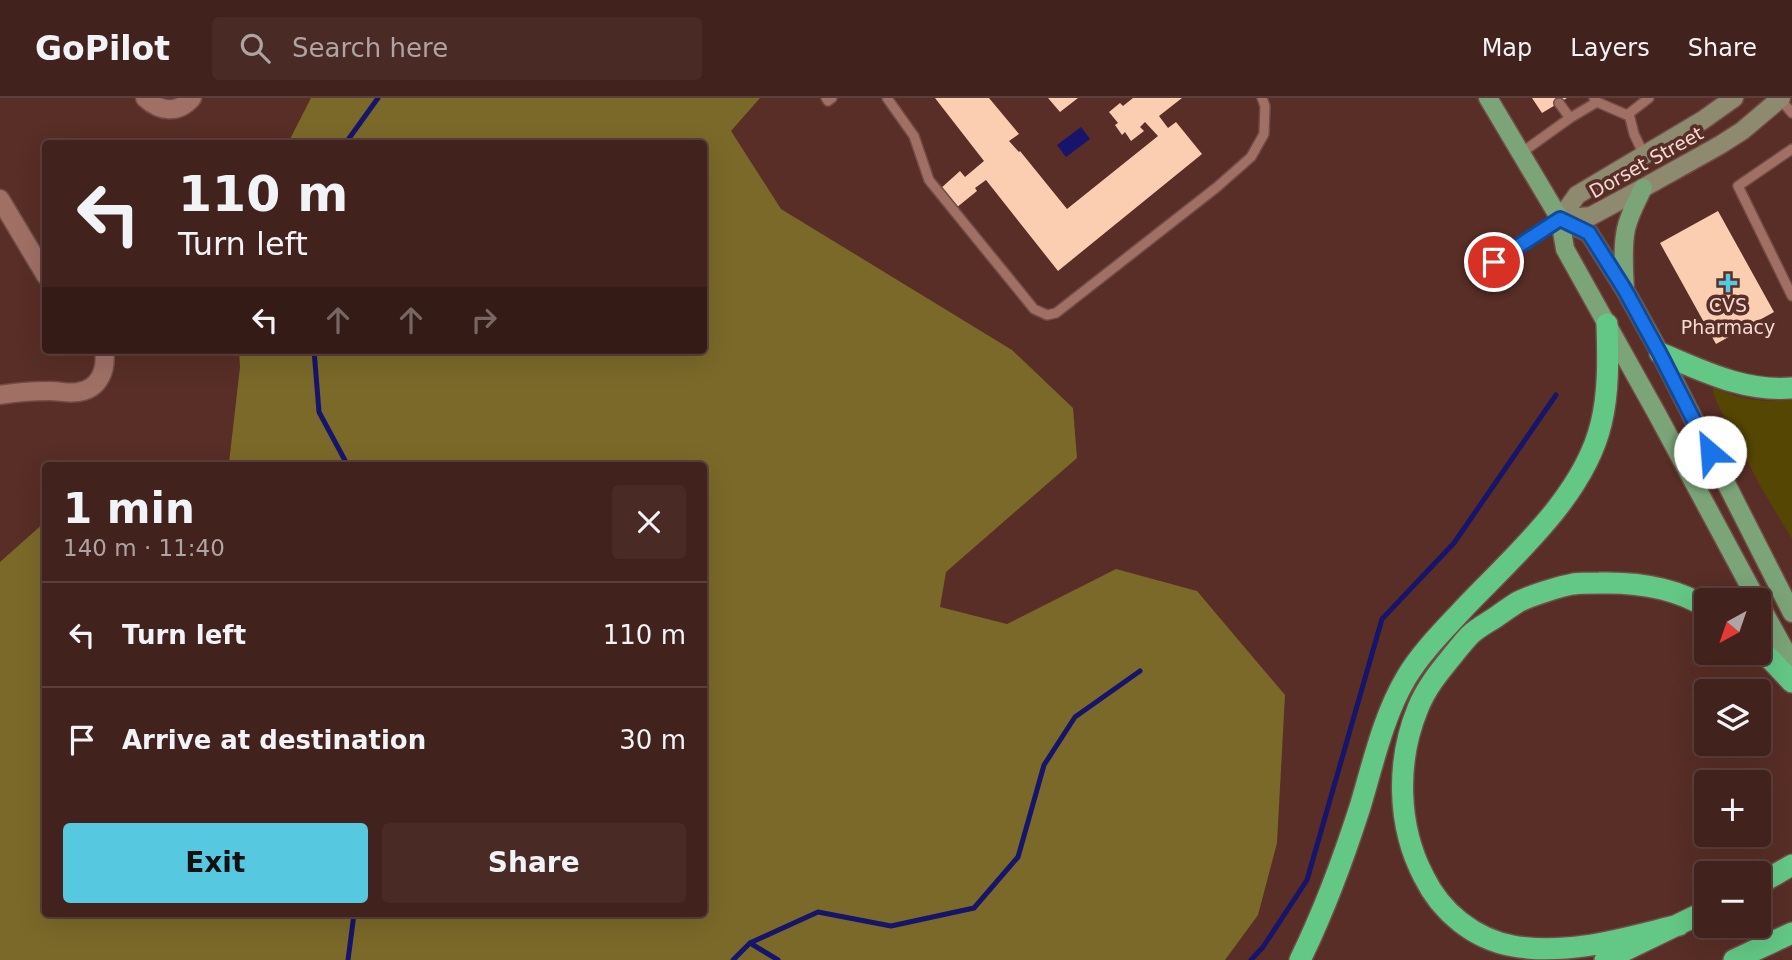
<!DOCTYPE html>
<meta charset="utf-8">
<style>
:root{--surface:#42221c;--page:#492a25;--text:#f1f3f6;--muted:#aea4a3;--line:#5a3f3b;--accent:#56c9e0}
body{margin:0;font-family:"DejaVu Sans",sans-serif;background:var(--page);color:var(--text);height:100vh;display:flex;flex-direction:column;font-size:26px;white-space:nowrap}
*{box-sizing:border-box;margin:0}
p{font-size:23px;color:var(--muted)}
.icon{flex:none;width:38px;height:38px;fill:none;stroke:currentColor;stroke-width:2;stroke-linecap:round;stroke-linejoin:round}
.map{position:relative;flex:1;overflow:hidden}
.drawer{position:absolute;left:42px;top:364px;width:665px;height:455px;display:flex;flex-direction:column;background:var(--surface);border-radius:7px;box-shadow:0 7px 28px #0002,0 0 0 2px var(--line)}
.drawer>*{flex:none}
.banner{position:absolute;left:42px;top:42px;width:665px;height:214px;border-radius:7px;box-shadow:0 7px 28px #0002,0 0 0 2px var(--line);background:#42221c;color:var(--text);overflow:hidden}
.needle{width:46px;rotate:220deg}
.tools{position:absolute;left:1694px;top:490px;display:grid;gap:14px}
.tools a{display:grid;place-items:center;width:77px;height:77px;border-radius:7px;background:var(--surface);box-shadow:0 7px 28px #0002,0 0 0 2px var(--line);font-size:35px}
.pin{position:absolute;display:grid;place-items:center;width:60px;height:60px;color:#fff;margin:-30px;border:4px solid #fff;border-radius:50%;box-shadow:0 2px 7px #0007}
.me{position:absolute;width:77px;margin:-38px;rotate:333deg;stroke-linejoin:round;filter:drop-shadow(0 0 5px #0008)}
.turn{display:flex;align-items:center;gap:24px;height:147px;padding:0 21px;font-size:32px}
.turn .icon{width:91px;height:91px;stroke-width:2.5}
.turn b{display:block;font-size:49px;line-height:60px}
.lanes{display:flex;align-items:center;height:66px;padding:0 21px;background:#0003;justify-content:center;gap:35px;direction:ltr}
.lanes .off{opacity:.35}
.round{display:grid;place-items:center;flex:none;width:74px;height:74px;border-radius:7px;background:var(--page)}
.overview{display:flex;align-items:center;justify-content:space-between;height:119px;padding:0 21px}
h1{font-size:42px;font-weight:700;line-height:52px}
.cta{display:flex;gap:14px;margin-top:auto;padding:14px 21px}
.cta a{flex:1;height:80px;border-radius:7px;background:var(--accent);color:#111;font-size:28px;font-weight:700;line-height:80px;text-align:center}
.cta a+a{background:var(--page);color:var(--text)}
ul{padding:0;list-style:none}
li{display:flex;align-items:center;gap:21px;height:105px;padding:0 21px;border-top:2px solid var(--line)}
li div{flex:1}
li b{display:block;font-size:26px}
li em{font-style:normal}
header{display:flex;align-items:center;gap:42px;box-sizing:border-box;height:98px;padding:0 35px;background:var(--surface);border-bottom:2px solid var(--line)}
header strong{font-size:33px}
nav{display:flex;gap:38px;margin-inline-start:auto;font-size:24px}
.search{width:490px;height:63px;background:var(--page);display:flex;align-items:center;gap:18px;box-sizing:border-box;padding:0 24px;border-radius:7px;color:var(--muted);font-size:26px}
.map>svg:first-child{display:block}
.green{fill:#564604}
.forest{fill:#7b6929}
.water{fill:#17146b}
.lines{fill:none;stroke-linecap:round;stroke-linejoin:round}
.stream{stroke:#17146b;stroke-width:5}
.building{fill:#fbceb2}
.service-casing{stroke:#704c45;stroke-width:12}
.minor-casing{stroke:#704c45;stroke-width:21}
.secondary-casing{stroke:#704c45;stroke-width:21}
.primary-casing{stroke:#704c45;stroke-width:21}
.motorway-casing{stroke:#704c45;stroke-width:24}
.service{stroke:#a07065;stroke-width:9}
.minor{stroke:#a07065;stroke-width:18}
.secondary{stroke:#8e8a6f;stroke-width:18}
.primary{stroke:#7ba478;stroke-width:18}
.motorway{stroke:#63c785;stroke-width:21}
.route-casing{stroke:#114b97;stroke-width:18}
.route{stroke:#1a73e8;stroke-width:12}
.poi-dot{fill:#56c9e0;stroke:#582e26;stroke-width:2.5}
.labels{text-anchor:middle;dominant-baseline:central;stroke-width:7;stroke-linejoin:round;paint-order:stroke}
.street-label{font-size:19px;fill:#f5dad4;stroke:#582e26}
.poi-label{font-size:19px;fill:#f5dad4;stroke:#582e26}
</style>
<header>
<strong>GoPilot</strong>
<div class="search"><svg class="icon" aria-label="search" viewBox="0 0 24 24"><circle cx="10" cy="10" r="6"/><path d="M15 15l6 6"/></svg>Search here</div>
<nav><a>Map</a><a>Layers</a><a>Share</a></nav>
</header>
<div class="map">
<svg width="1792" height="862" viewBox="0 0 1792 862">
<rect width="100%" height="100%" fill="#582e26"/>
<path class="green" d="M 1713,289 C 1719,291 1724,294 1729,296 C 1749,303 1772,304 1792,302 L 1792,441 L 1762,391 L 1717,305 L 1713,294 Z"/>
<path class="forest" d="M 311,0 L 760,0 L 731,33 L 781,111 L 1012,252 L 1073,310 L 1077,360 L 946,474 L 940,509 L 1007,526 L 1116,471 L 1197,493 L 1285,597 L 1277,745 L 1258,817 L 1225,862 L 0,862 L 0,464 L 45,424 L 46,816 L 704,816 L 704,368 L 227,367 L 229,365 L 240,269 L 239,252 L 704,252 L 704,46 L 288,45 Z"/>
<path class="water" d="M 1081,29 L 1090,41 L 1066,59 L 1057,47 Z"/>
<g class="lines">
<path class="stream" d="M 345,46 L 378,0
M 314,252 L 319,314 L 348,368
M 750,845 L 778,862
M 348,862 L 354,816
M 733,862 L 750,845 L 818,814 L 891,828 L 974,810 L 1018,759 L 1044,667 L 1075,619 L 1140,573
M 1251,862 L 1263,849 L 1307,782 L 1382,521 L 1454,445 L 1556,297"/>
</g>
<path class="building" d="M 935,0 L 989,0 L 1019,36 L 1009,43 L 1019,54 L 1020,53 L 1067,111 L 1158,38 L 1145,24 L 1140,29 L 1144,33 L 1131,43 L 1125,34 L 1122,37 L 1115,27 L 1118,25 L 1109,14 L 1120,5 L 1123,8 L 1133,0 L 1182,0 L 1159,18 L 1168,30 L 1176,24 L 1202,56 L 1058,173 L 986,82 L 975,90 L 977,93 L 956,110 L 940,91 L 960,73 L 965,79 L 984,63 Z
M 1048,0 L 1078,0 L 1060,14 Z
M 1532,0 L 1567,0 L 1542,15 Z
M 1718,113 L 1774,214 L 1716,246 L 1660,145 Z"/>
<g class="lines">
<g class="service-casing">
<path id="service" d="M 826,0 L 828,3 L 832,0
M 887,0 L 914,38 L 929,82 L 1034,211 L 1047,217 L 1056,215 L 1217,89 L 1251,59 L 1264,36 L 1265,8 L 1262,0
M 1594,0 L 1597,4 L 1627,17 L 1649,0
M 1780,1 L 1792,15
M 1629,16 L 1634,36 L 1644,57
M 1570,20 L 1597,4
M 1792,51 L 1738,88 L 1792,198
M 1521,55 L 1570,20 L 1559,5
M 1494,164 L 1560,121"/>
</g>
<g class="minor-casing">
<path id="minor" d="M 145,0 C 160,14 178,16 192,0
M 0,101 L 46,178
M 0,297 C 16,294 34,293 50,293 C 60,293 69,296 78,294 C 100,291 107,271 104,252"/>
</g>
<g class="secondary-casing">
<path id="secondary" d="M 1560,121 L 1591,118 L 1643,90 L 1720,47 L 1742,33 L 1781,0
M 1560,121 L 1577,97 L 1703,22 L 1734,0"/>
</g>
<g class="primary-casing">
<path id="primary" d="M 1488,0 L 1560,121 L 1565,151 L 1657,316 L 1757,502
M 1560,121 L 1589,135 L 1625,192 L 1660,255 L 1792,515
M 1625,192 C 1624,172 1622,150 1626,131 C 1629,117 1637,103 1643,90
M 1759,505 L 1792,565"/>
</g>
<g class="motorway-casing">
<path id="motorway" d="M 1660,255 C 1703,273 1744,294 1792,290
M 1759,549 L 1792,584
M 1759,786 L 1792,767
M 1679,827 C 1625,840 1569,858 1513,848 C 1474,841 1441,814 1424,779 C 1397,728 1396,663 1418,610 C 1426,590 1439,574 1453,557 C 1458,551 1464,543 1470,537 C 1477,530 1487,525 1496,519 C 1503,514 1510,509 1518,504 C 1529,498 1561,488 1573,486 C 1581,485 1591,485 1599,485 C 1637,484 1674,489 1706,509
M 1300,862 C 1324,813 1343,762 1360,709 C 1373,666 1383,619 1406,580 C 1422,553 1446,530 1467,507 C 1516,456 1584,397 1601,326 C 1609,294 1608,259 1607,226
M 1605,862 L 1706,813
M 1734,862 L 1792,835"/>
</g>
<use href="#service" class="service"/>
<use href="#minor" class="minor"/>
<use href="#secondary" class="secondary"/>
<use href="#primary" class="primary"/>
<use href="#motorway" class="motorway"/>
</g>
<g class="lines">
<g class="route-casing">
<path id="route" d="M 1494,164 L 1560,121 L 1589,135 L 1625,192 L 1660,256 L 1710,354"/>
</g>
<use href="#route" class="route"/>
</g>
<path class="poi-dot" d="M1724.5 174.5h7v7h7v7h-7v7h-7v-7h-7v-7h7z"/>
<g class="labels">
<g class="street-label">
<text transform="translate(1646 64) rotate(-29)">Dorset Street</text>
</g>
<g class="poi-label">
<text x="1728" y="207">CVS<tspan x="1728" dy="22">Pharmacy</tspan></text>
</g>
</g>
</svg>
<div class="tools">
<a><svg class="needle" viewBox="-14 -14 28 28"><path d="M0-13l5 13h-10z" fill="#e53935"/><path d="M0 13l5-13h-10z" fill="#aea4a3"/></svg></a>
<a><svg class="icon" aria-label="layers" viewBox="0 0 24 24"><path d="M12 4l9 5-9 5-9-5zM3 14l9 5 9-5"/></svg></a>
<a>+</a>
<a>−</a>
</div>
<div class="pin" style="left:1494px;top:164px;background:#d93025"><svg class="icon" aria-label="arrive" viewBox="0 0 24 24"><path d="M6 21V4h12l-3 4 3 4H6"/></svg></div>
<svg class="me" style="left:1710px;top:354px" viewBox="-20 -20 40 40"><circle r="19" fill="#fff"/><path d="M0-13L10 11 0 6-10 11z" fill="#1a73e8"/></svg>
<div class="banner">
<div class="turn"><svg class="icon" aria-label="left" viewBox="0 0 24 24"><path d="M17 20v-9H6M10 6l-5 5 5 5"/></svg><div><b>110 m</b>Turn left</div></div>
<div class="lanes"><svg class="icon" aria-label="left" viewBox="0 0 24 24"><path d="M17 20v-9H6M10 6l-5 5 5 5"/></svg><svg class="icon off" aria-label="ahead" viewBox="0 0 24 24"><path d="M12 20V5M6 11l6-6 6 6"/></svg><svg class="icon off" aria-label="ahead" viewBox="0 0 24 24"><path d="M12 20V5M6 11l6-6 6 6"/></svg><svg class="icon off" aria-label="right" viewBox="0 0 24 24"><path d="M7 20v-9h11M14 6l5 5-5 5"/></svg></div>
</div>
<section class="drawer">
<div class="overview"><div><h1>1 min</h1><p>140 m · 11:40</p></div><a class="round"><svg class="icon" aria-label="close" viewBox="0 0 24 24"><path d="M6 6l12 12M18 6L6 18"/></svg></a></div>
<ul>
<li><svg class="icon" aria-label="left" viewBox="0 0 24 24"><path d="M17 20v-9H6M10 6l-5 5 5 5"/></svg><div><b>Turn left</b></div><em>110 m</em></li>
<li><svg class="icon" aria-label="arrive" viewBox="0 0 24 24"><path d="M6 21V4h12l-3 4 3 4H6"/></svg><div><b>Arrive at destination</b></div><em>30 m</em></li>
</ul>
<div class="cta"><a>Exit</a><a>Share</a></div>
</section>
</div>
